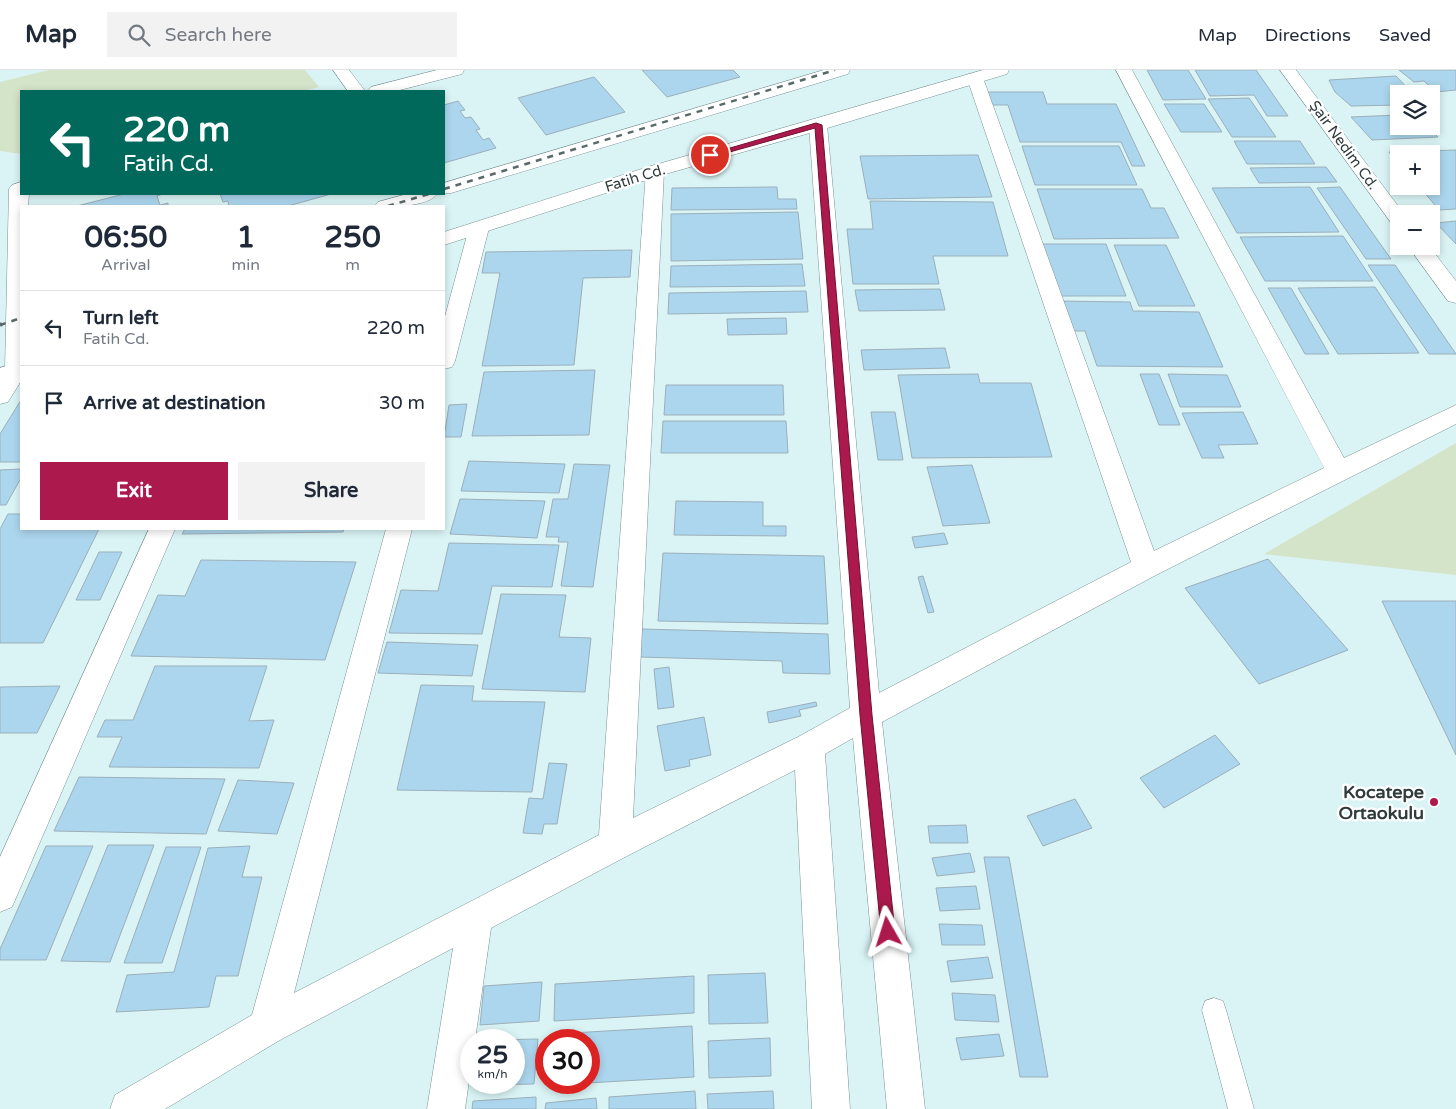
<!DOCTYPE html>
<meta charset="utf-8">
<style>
:root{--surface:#fff;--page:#f2f2f3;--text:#1f2937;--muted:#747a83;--line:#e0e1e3;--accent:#ac194c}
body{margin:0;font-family:"Varela Round",sans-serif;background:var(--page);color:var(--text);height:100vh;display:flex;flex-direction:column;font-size:19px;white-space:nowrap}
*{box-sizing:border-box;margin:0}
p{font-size:16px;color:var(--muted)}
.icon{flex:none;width:28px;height:28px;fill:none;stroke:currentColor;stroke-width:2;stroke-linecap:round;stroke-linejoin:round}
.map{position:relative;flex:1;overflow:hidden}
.details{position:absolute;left:20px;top:135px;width:425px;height:325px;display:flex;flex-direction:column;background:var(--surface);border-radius:0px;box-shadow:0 2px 8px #0003}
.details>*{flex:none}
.hud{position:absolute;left:20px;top:20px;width:425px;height:105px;border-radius:0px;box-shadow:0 2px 8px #0003;background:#00695c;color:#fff;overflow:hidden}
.controls{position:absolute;left:1390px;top:15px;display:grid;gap:10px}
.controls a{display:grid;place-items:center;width:50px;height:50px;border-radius:0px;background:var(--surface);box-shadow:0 2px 8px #0003;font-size:25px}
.speed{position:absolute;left:460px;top:959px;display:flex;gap:10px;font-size:25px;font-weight:700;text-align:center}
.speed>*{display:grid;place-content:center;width:65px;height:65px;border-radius:50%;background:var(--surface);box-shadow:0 2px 8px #0003;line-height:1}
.speed small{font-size:12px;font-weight:400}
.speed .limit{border:8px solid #d22;background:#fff;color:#111}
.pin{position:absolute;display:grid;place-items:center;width:42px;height:42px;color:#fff;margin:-21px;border:2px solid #fff;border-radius:50%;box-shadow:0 1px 5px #0007}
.me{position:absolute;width:55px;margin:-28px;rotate:354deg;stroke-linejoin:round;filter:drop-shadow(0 0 4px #0008)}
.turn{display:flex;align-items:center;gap:18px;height:105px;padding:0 20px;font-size:22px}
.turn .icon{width:65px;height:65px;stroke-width:2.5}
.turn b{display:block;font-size:35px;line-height:42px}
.eta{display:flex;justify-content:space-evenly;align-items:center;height:85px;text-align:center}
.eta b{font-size:30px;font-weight:700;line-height:35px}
.cta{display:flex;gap:10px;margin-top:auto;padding:10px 20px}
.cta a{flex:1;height:58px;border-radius:0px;background:var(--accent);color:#fff;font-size:20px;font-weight:700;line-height:58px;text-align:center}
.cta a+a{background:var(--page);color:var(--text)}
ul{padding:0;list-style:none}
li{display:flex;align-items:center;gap:15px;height:75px;padding:0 20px;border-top:1px solid var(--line)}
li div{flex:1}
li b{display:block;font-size:19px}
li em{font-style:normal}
header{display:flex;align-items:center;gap:30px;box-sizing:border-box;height:70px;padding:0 25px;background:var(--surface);border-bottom:1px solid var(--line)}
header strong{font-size:24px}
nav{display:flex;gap:28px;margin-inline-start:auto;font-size:18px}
.search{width:350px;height:45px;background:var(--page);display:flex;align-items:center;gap:12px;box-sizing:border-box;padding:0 18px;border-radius:0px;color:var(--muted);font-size:19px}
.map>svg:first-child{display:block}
.green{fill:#d4e4c9}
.building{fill:#acd6ee;stroke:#9bafba}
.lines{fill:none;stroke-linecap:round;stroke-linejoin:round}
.service-casing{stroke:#7a9293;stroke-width:1}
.minor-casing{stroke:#7a9293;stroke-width:1}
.tertiary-casing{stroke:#7a9293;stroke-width:1}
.service{fill:#fff;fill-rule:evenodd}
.minor{fill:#fff;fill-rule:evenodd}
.tertiary{fill:#fff;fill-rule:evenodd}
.rail-far1{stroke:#5a6969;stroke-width:2.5;stroke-dasharray:6 6;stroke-linecap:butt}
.rail{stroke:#5a6969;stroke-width:4;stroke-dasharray:8 8;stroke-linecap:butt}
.route{fill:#ac194c;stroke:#701031}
.poi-dot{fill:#ac194c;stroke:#fff;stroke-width:2}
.labels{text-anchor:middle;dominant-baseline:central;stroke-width:4.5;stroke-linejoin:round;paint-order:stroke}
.far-street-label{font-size:15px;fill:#303b3b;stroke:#fff}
.poi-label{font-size:18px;font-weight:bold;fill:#303b3b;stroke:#fff;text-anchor:end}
</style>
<header>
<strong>Map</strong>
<div class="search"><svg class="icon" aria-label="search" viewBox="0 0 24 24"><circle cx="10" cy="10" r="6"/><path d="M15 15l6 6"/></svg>Search here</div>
<nav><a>Map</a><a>Directions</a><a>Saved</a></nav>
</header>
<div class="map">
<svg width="1456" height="1039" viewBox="0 0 1456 1039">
<rect width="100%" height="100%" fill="#daf4f5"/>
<path class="green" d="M 49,0 L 305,0 L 319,17 L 303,21 L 21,21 L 21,84 L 0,81 L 0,12 Z
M 1456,373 L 1456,505 L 1264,484 Z"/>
<path class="building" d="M 642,0 L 733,0 L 740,7 L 667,27 Z
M 1147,0 L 1188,0 L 1206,29 L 1163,30 Z
M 1195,0 L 1256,0 L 1288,46 L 1267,46 L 1254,25 L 1210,26 Z
M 1399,0 L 1456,0 L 1456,20 L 1436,22 L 1424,11 L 1414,12 Z
M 1396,6 L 1413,24 L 1399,24 L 1399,35 L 1351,36 L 1335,22 L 1329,10 Z
M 594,7 L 625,42 L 546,65 L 518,28 Z
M 988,22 L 1043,22 L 1047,34 L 1116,34 L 1145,96 L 1132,96 L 1121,72 L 1020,72 L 1008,35 L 992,35 Z
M 1249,28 L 1276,67 L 1232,67 L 1208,29 Z
M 458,31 L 465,40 L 460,41 L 465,48 L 471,47 L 480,59 L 476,60 L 483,70 L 489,68 L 496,78 L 444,93 L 444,35 Z
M 1164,34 L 1204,34 L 1222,62 L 1181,62 Z
M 1399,45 L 1399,56 L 1427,56 L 1438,67 L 1372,70 L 1351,47 Z
M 1234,71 L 1300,71 L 1315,94 L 1247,94 Z
M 1022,76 L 1119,76 L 1137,115 L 1035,115 Z
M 1456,80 L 1456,139 L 1439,140 L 1419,116 L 1431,116 L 1431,84 L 1399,84 L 1399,93 L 1389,82 Z
M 978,85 L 992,127 L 868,129 L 860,86 Z
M 1326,97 L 1337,112 L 1259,113 L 1250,98 Z
M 777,117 L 778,129 L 796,129 L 797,139 L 671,140 L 672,118 Z
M 1310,117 L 1339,162 L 1237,163 L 1212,118 Z
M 1340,117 L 1391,189 L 1366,189 L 1317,118 Z
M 1037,119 L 1142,119 L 1151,138 L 1164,138 L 1179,168 L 1054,169 Z
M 124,124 L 163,124 L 157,126 L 160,135 L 168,133 L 168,136 L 77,136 Z
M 220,124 L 331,124 L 288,136 L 229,136 L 228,131 L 223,132 Z
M 870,131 L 993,132 L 1008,186 L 933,186 L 939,214 L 853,214 L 847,159 L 873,159 Z
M 798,142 L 803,189 L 671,191 L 671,144 Z
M 1456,151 L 1456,174 L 1436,153 Z
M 1343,166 L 1373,211 L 1265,211 L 1240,167 Z
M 1041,174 L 1106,174 L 1126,226 L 1057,226 Z
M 1114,175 L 1166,175 L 1195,236 L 1139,236 Z
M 632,180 L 630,207 L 583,208 L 574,295 L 482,296 L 500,203 L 482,203 L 486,182 Z
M 802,194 L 805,216 L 670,217 L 671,196 Z
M 1368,195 L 1395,195 L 1456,284 L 1429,284 Z
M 1375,217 L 1419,283 L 1338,284 L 1298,218 Z
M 1268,218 L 1291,218 L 1329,284 L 1305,284 Z
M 940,219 L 945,240 L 859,241 L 855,220 Z
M 806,221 L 808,242 L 668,244 L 669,223 Z
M 1058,231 L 1130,232 L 1133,241 L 1199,242 L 1223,297 L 1097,296 L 1085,261 L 1067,261 Z
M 786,248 L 787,264 L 728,265 L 727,249 Z
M 945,278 L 950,298 L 864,300 L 861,280 Z
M 595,300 L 589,365 L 472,366 L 484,302 Z
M 978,304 L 980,313 L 1031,313 L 1052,387 L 912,388 L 898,305 Z
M 1140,304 L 1159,304 L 1180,355 L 1159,355 Z
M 1168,304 L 1227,305 L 1241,337 L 1180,337 Z
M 666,315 L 783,315 L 784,345 L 664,345 Z
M 21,330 L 21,392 L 0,392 L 0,364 Z
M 467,334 L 461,367 L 444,367 L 449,335 Z
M 871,342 L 895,342 L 903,390 L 878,390 Z
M 1243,342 L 1258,374 L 1218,375 L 1224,388 L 1202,388 L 1182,343 Z
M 663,351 L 786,351 L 788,383 L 661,383 Z
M 469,391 L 565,394 L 559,423 L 461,421 Z
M 574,394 L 610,395 L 593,517 L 561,516 L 568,472 L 558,472 L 559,467 L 546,467 L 553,429 L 568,429 Z
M 972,395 L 990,453 L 943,456 L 927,397 Z
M 21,399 L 21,408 L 6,435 L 0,435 L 0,400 Z
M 460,429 L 545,431 L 537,468 L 450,464 Z
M 676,431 L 763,432 L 763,456 L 786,456 L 786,466 L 674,465 Z
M 8,444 L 21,444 L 21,459 L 99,459 L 43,573 L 0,573 L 0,459 Z
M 185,459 L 344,459 L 343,462 L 182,464 Z
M 944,463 L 948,474 L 915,478 L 912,467 Z
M 449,473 L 559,475 L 552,517 L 492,516 L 482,564 L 389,563 L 401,520 L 438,521 Z
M 99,482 L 122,482 L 100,530 L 76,530 Z
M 663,483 L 824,486 L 828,554 L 658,551 Z
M 1268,489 L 1348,580 L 1259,614 L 1185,518 Z
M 201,490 L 356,492 L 325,590 L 131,586 L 158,525 L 185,526 Z
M 923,506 L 934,542 L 928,543 L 918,507 Z
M 501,524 L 566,525 L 559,567 L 591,568 L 585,622 L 482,619 Z
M 1382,531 L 1456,531 L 1456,685 Z
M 642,559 L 828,564 L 830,604 L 783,603 L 782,591 L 639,587 Z
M 387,572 L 478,575 L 472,606 L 378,603 Z
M 155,596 L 267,596 L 249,651 L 274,650 L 259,698 L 109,697 L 122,667 L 97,667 L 105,650 L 133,650 Z
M 669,597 L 674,637 L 658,639 L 654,599 Z
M 421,615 L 474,616 L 472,631 L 545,632 L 532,722 L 397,720 Z
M 60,616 L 37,663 L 0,663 L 0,617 Z
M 816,632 L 817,636 L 799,640 L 801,646 L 769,653 L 767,642 Z
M 704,647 L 711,685 L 689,690 L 690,696 L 665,701 L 657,656 Z
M 1215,665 L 1240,694 L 1164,738 L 1140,708 Z
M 549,693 L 567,694 L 557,754 L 544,754 L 542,764 L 523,763 L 529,728 L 543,729 Z
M 79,707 L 225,709 L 206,764 L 54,761 Z
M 238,710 L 294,713 L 277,764 L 218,761 Z
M 1075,729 L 1092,758 L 1043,776 L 1027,746 Z
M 966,755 L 968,773 L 930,773 L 928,756 Z
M 108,775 L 154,775 L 110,892 L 61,891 Z
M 46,776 L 93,776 L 46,890 L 0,890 L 0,879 Z
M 250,776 L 242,807 L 262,807 L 238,906 L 216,906 L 209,937 L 116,942 L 127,905 L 174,902 L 208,778 Z
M 166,777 L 201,777 L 162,893 L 124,893 Z
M 970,783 L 975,802 L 937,806 L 932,788 Z
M 984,787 L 1009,787 L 1048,1007 L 1020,1007 Z
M 976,816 L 980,839 L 940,841 L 936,818 Z
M 939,854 L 982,855 L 985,875 L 942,875 Z
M 988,887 L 993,908 L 951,912 L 947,891 Z
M 765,903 L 768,953 L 709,954 L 708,905 Z
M 694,906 L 694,943 L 554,951 L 555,914 Z
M 542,912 L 539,951 L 480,955 L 484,916 Z
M 952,923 L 995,925 L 999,952 L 955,950 Z
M 692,956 L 694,1007 L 551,1015 L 551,1012 L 589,1012 L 589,970 L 554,970 L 554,964 Z
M 999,964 L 1004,986 L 961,990 L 956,968 Z
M 770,968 L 771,1006 L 709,1008 L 708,971 Z
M 538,969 L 534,1014 L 473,1015 L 473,1012 L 514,1012 L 514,970 L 491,970 Z
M 695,1021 L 696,1039 L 609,1039 L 609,1027 Z
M 773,1021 L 774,1039 L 708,1039 L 707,1024 Z
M 536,1027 L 536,1039 L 472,1039 L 473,1031 Z
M 596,1028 L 597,1039 L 545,1039 L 546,1033 Z"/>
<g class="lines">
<g class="service-casing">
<path id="service" d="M 1214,928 L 1223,931 L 1226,940 L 1254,1039 L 1228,1039 L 1202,940 L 1205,931 Z"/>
</g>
<g class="minor-casing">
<path id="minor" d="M 333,0 L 349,0 L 365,21 L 348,21 Z
M 437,0 L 464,0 L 462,4 L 396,21 L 368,21 L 371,17 Z
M 824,0 L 850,0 L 848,4 L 451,123 L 440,124 L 444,124 L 444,113 Z
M 1116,0 L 1132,0 L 1344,388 L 1456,335 L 1456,354 L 1156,505 L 882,652 L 925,1039 L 887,1039 L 853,668 L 825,684 L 850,1039 L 812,1039 L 795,700 L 627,786 L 491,858 L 475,970 L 471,970 L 471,996 L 465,1039 L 427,1039 L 453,878 L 280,970 L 165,1039 L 110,1039 L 115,1025 L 252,945 L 386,459 L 412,459 L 294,923 L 599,765 L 646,101 L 648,97 L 655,95 L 662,97 L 664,101 L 633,748 L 798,667 L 850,638 L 809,55 L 812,51 L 818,50 L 824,51 L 827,55 L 879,623 L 1131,492 L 967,8 L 969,4 L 981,4 L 983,8 L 1154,481 L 1324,398 Z
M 21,112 L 21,124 L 29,124 L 28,136 L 21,136 L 21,311 L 8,332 L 0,334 L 0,307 L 5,300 L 9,119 L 12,115 Z
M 407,124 L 437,124 C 428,137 390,137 375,136 L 378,132 Z
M 479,152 L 486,154 L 489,158 L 455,291 L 452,297 L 444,299 L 444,250 L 469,158 L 472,154 Z
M 149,459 L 175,459 L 12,837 L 0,842 L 0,787 Z"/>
</g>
<g class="tertiary-casing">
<path id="tertiary" d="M 983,0 L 1009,0 L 1007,4 L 824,59 L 662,105 L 444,175 L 444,162 L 648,97 Z
M 1280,0 L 1296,0 L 1404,144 L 1399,144 L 1399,156 L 1392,154 Z
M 1408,176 L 1429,176 L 1456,211 L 1456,233 L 1448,231 Z
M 21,291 L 21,307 L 0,314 L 0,298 Z"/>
</g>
<use href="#service" class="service"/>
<use href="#minor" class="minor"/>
<use href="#tertiary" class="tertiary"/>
<path class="rail-far1" d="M 444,119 L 835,0
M 388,136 L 429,124
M 0,255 L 21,248"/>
<path class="rail" d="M 0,255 L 2,254"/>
</g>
<path class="route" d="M 816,53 L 822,55 L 872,645 L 895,862 L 893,867 L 888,869 L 883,867 L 881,862 L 860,645 L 815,58 L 712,87 L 706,85 Z"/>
<circle class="poi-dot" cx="1434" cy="732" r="5"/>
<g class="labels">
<g class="far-street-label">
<text transform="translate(1344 75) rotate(54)">Şair Nedim Cd.</text>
<text transform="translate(635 108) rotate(-17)">Fatih Cd.</text>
</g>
<g class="poi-label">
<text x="1424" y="722">Kocatepe<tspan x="1424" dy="21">Ortaokulu</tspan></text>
</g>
</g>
</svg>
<div class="controls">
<a><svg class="icon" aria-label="layers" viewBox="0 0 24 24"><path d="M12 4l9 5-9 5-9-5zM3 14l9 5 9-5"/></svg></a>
<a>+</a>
<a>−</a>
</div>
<div class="speed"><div>25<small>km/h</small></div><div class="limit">30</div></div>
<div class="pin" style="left:710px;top:85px;background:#d93025"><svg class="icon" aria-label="arrive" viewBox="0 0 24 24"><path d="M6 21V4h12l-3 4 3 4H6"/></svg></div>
<svg class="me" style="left:888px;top:862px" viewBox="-20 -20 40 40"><path d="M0-17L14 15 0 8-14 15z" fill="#ac194c" stroke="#fff" stroke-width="4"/></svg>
<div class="hud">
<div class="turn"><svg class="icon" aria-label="left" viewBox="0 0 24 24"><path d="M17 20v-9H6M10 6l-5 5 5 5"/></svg><div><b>220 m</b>Fatih Cd.</div></div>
</div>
<section class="details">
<div class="eta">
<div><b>06:50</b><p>Arrival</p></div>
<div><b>1</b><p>min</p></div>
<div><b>250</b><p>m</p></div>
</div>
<ul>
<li><svg class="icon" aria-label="left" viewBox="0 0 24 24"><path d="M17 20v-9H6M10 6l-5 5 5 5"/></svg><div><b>Turn left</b><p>Fatih Cd.</p></div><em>220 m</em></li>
<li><svg class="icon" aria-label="arrive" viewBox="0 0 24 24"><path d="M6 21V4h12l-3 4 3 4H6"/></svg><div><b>Arrive at destination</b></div><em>30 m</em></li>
</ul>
<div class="cta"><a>Exit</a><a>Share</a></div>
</section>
</div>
